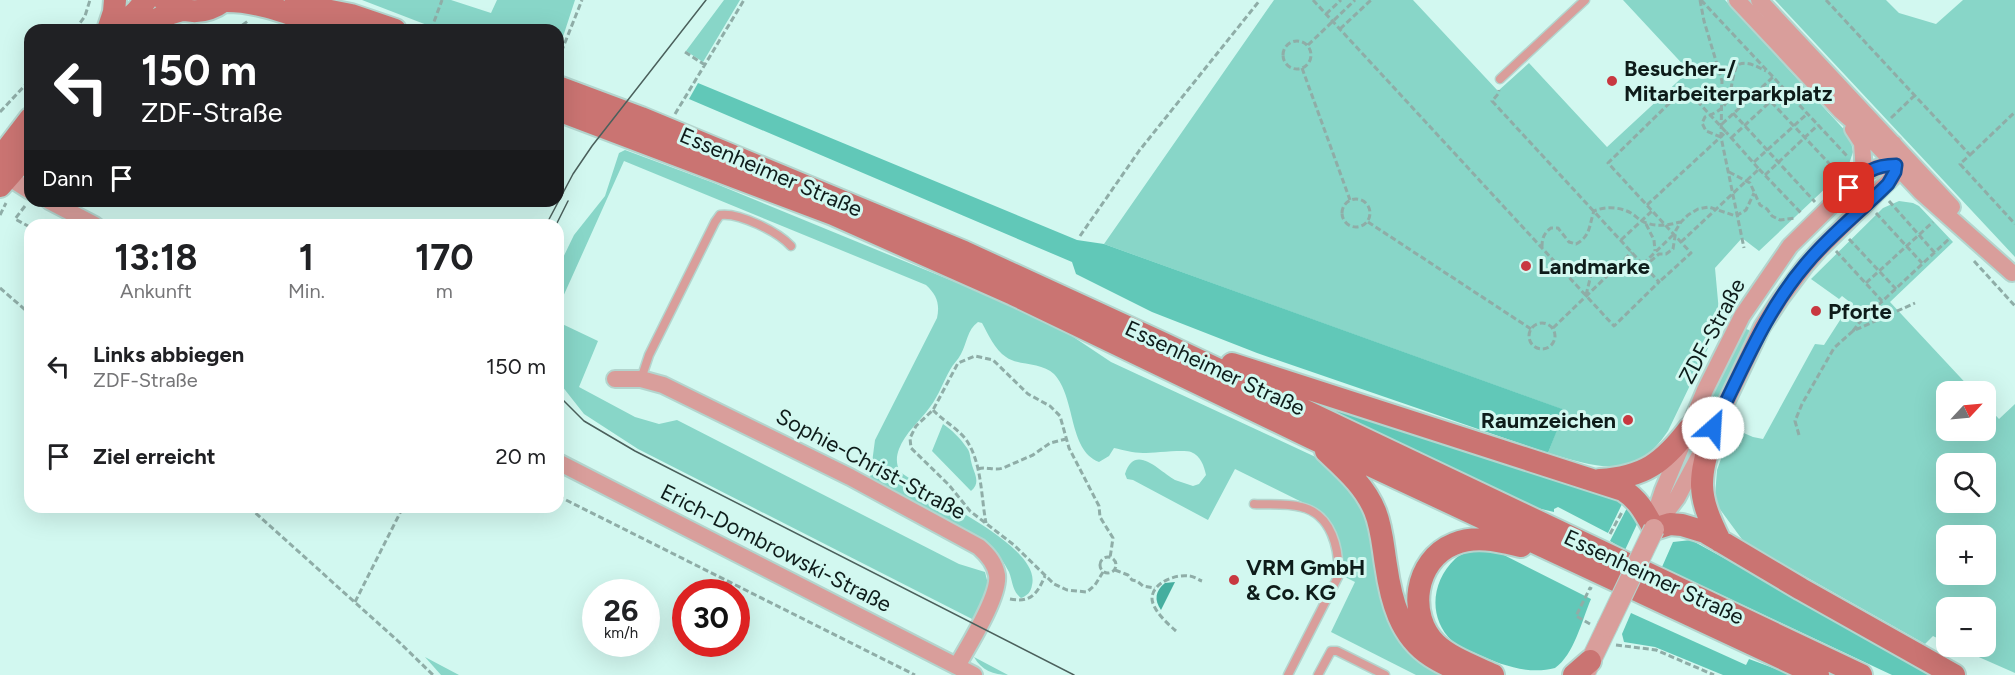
<!DOCTYPE html>
<html lang="de">
<meta charset="utf-8">
<style>
:root{--surface:#fff;--page:#f2f2f2;--text:#202124;--muted:#757577}
body{margin:0;font-family:Figtree,sans-serif;background:var(--page);color:var(--text);height:100vh;display:flex;flex-direction:column;font-size:22px;white-space:nowrap}
*{box-sizing:border-box;margin:0}
p{font-size:20px;color:var(--muted)}
.icon{flex:none;width:33px;height:33px;fill:none;stroke:currentColor;stroke-width:2;stroke-linecap:round;stroke-linejoin:round}
.map{position:relative;flex:1;overflow:hidden}
.drawer{position:absolute;left:24px;top:219px;width:540px;height:294px;display:flex;flex-direction:column;background:var(--surface);border-radius:18px;box-shadow:0 6px 24px #0002}
.drawer>*{flex:none}
.hud{position:absolute;left:24px;top:24px;width:540px;height:183px;border-radius:18px;box-shadow:0 6px 24px #0002;background:#202124;color:#fff;overflow:hidden}
.needle{width:39px;rotate:64deg}
.buttons{position:absolute;left:1936px;top:381px;display:grid;gap:12px}
.buttons a{display:grid;place-items:center;width:60px;height:60px;border-radius:12px;background:var(--surface);box-shadow:0 6px 24px #0002;font-size:30px}
.speed{position:absolute;left:582px;top:579px;display:flex;gap:12px;font-size:30px;font-weight:700;text-align:center}
.speed>*{display:grid;place-content:center;width:78px;height:78px;border-radius:50%;background:var(--surface);box-shadow:0 6px 24px #0002;line-height:1}
.speed small{font-size:15px;font-weight:400}
.speed .limit{border:9px solid #d22;background:#fff;color:#111}
.pin{position:absolute;display:grid;place-items:center;width:51px;height:51px;color:#fff;margin:-26px;border-radius:12px;box-shadow:0 3px 9px #0006}
.me{position:absolute;width:66px;margin:-33px;rotate:26deg;stroke-linejoin:round;filter:drop-shadow(0 0 4px #0008)}
.turn{display:flex;align-items:center;gap:21px;height:126px;padding:0 18px;font-size:27px}
.turn .icon{width:78px;height:78px;stroke-width:2.5}
.turn b{display:block;font-size:42px;line-height:51px}
.then{display:flex;align-items:center;height:57px;padding:0 18px;background:#0003;gap:12px;font-size:22px}
.eta{display:flex;justify-content:space-evenly;align-items:center;height:102px;text-align:center}
.eta b{font-size:36px;font-weight:700;line-height:42px}
ul{padding:0;list-style:none}
li{display:flex;align-items:center;gap:18px;height:90px;padding:0 18px}
li div{flex:1}
li b{display:block;font-size:22px}
li em{font-style:normal}
.map>svg:first-child{display:block}
.green{fill:#88d6c8;fill-rule:evenodd}
.forest{fill:#61c8b8}
.water{fill:#45ae9f}
.lines{fill:none;stroke-linecap:round;stroke-linejoin:round}
.service-casing{stroke:#b3d5ce;stroke-width:11}
.minor-casing{stroke:#b3d5ce;stroke-width:20}
.tertiary-casing{stroke:#b3d5ce;stroke-width:22}
.secondary-casing{stroke:#b3d5ce;stroke-width:26}
.path{stroke:#8fada7;stroke-width:3;stroke-dasharray:6 3;stroke-linecap:butt}
.service{stroke:#d99e9b;stroke-width:8}
.minor{stroke:#d99e9b;stroke-width:16}
.tertiary{stroke:#d99e9b;stroke-width:20}
.secondary{stroke:#ca7472;stroke-width:22}
.tram{stroke:#4b605c;stroke-width:1.5}
.tertiary-bridge-casing{stroke:#b3d5ce;stroke-width:22;stroke-linecap:butt}
.tertiary-bridge{stroke:#d99e9b;stroke-width:20}
.route-casing{stroke:#114b97;stroke-width:15}
.route{stroke:#1a73e8;stroke-width:10}
.poi-dot{fill:#c83840;stroke:#d2f8f0;stroke-width:2}
.labels{text-anchor:middle;dominant-baseline:central;stroke-width:6;stroke-linejoin:round;paint-order:stroke}
.poi-label{font-size:22px;font-weight:bold;fill:#0e1c1a;stroke:#d2f8f0;text-anchor:start}
.street-label{font-size:22px;fill:#0e1c1a;stroke:#d2f8f0}
</style>
<div class="map">
<svg width="2015" height="675" viewBox="0 0 2015 675">
<rect width="100%" height="100%" fill="#d2f8f0"/>
<path class="green" d="M 362,0 L 451,0 L 491,13 L 497,0 L 575,0 L 558,52 L 558,30 L 440,30 Z
M 724,0 L 740,0 L 703,62 L 686,51 Z
M 1274,0 L 1413,0 L 1498,91 L 1529,63 L 1607,147 L 1689,71 L 1623,0 L 1725,0 L 1850,136 L 1853,152 L 1848,167 L 1759,251 L 1742,238 L 1715,268 L 1720,323 L 1668,431 C 1634,482 1598,467 1548,453 L 1564,410 L 1104,244 Z
M 1775,0 L 1886,0 L 1899,13 L 1936,24 L 1963,0 L 2015,0 L 2015,257 Z
M 625,150 L 714,183 L 1016,307 L 1069,334 L 1111,362 L 1322,460 L 1366,506 L 1384,587 L 1459,675 L 1416,675 L 1331,632 L 1355,582 L 1345,577 C 1342,552 1340,527 1320,511 L 1235,469 L 1208,520 L 1133,480 L 1127,479 L 1125,474 C 1135,442 1160,472 1175,480 C 1181,482 1187,484 1193,486 L 1199,484 L 1206,475 C 1204,466 1201,456 1191,452 C 1185,449 1153,453 1143,453 C 1133,453 1124,450 1114,448 L 1109,456 L 1099,462 C 1068,450 1076,397 1054,374 C 1042,362 1018,366 1006,357 C 995,350 988,334 982,323 L 978,322 C 967,330 967,343 961,354 C 958,360 953,364 950,370 C 943,382 939,395 930,407 C 920,421 905,433 899,449 C 896,457 896,464 900,472 C 914,481 928,491 942,501 C 965,515 1040,553 1032,585 C 1031,592 1027,596 1021,598 C 1012,591 1013,582 1009,572 C 1004,562 997,553 989,545 L 870,478 L 875,440 L 937,318 C 940,304 937,295 926,285 L 624,161 L 558,308 L 558,268 L 574,235 L 605,196 L 619,153 Z
M 1899,201 L 1913,203 L 1919,206 L 1953,242 L 1890,302 L 1973,391 L 1947,392 L 1947,430 L 1986,430 L 1986,405 L 1999,419 L 2015,404 L 2015,673 L 1956,647 L 1986,646 L 1986,608 L 1947,608 L 1947,643 L 1933,636 L 1925,644 L 1744,542 L 1719,508 L 1715,496 L 1717,470 L 1732,428 L 1753,437 L 1763,439 L 1815,344 L 1824,345 L 1851,303 L 1842,296 L 1839,299 L 1811,279 L 1883,208 ZM 1947,464 L 1986,464 L 1986,502 L 1947,502 ZM 1947,536 L 1986,536 L 1986,574 L 1947,574 Z
M 558,322 L 598,341 L 579,387 L 635,417 L 659,424 L 677,420 L 959,564 L 985,572 L 988,584 L 974,620 L 638,449 L 584,414 L 558,381 Z
M 1746,329 L 1749,330 L 1749,334 L 1675,490 L 1672,492 L 1668,489 L 1743,331 Z
M 943,424 C 952,430 961,439 967,448 C 970,452 970,456 971,461 C 973,472 982,482 971,491 L 932,451 Z
M 425,657 L 459,675 L 441,675 Z
M 974,657 L 1008,675 C 994,675 981,670 974,657 Z"/>
<path class="forest" d="M 698,83 L 1077,240 L 1104,244 L 1565,410 L 1548,453 L 1257,353 L 1152,312 L 1076,274 L 1072,262 L 689,99 Z
M 1268,381 L 1624,500 L 1608,533 L 1558,507 L 1554,509 L 1554,512 L 1520,504 Z
M 1628,506 L 1638,522 L 1625,550 L 1610,541 Z
M 1691,540 L 1937,675 L 1892,675 L 1662,567 L 1673,542 Z
M 1475,549 L 1498,552 L 1591,599 C 1582,620 1574,655 1555,668 C 1529,675 1501,665 1477,654 C 1469,650 1458,647 1452,641 C 1428,618 1431,582 1455,559 C 1460,554 1469,552 1475,549 Z
M 1631,613 L 1746,665 L 1749,659 L 1792,675 L 1723,675 L 1655,647 L 1624,642 L 1622,634 Z"/>
<path class="water" d="M 1175,582 L 1161,610 C 1154,600 1155,591 1165,583 Z"/>
<g class="lines">
<g class="service-casing">
<path id="service" d="M 1500,79 L 1585,0
M 641,379 L 649,355 L 715,222 L 720,215 C 739,212 778,232 791,246
M 1254,504 C 1269,505 1287,503 1301,507 C 1332,514 1340,550 1338,577 L 1288,675
M 1318,675 L 1331,651 L 1337,651 L 1385,675"/>
</g>
<g class="minor-casing">
<path id="minor" d="M 1737,0 L 1841,111 L 1865,132 L 1921,192 L 2012,273
M 1759,0 L 1952,207
M 1853,129 L 1862,143 L 1864,173
M 8,177 L 30,191
M 49,201 L 95,225
M 615,379 L 641,379 L 663,385 L 850,477 L 979,547 C 988,555 995,563 997,575 C 1000,596 968,646 957,666
M 558,462 L 974,675
M 1654,528 L 1677,498 L 1714,428 L 1762,327 L 1781,298 L 1805,266 L 1820,249 L 1893,177 L 1897,159 L 1894,144
M 1654,529 L 1655,514 L 1663,490 L 1705,390 L 1742,316 L 1790,246 L 1864,173 C 1879,165 1898,163 1915,168"/>
</g>
<g class="tertiary-casing">
<path id="tertiary" d="M 1584,675 L 1607,627"/>
</g>
<g class="secondary-casing">
<path id="secondary" d="M 164,0 C 184,15 205,15 225,0
M 224,1 C 262,0 299,18 335,30
M 296,1 L 320,9 L 351,15 L 395,30
M 108,30 L 114,12 L 115,0
M 117,30 L 137,11 L 146,0
M 142,30 C 155,19 166,14 182,10
M 558,87 L 641,118 L 964,252 L 1162,343 L 1861,675
M 558,110 L 833,214 L 1013,294 L 1312,438 L 1818,675
M 0,158 L 30,119
M 0,186 L 30,152
M 1232,364 L 1623,490 C 1639,500 1645,513 1654,529 L 1670,524 L 1682,525 L 1705,532 L 1801,589 L 1954,675
M 1714,428 C 1699,479 1695,491 1720,541
M 1326,451 C 1345,469 1365,486 1375,511 C 1382,528 1383,547 1386,565 C 1391,600 1400,636 1431,656 C 1443,664 1456,669 1468,675
M 1600,480 C 1644,477 1663,463 1689,429
M 1493,675 C 1474,666 1451,658 1436,644 C 1407,616 1414,560 1454,544 C 1476,535 1499,541 1521,546
M 1574,675 L 1590,661"/>
</g>
<path class="path" d="M 1313,0 L 1614,326 L 1659,282 L 1492,101 L 1498,94 L 1499,90
M 1700,0 L 1704,21 L 1722,81 L 1721,137 L 1744,248
M 1701,0 L 1848,157
M 1826,0 L 1970,155 L 1960,164 L 2015,224
M 1326,14 L 1341,0
M 1340,29 L 1371,0
M 75,30 L 85,16 L 90,0
M 225,30 L 241,26 L 248,21
M 431,30 L 442,0
M1283 55a14 14 0 1 1 28 0a14 14 0 1 1-28 0Z
M 1308,45 L 1355,0
M 685,52 L 705,65
M 558,60 L 582,0
M 1302,68 L 1350,200
M 1759,89 L 1841,176
M 0,112 L 30,80
M 1733,113 L 1815,202
M 675,114 L 744,0
M 1891,118 L 1914,96
M 1722,124 L 1773,77
M 1721,137 L 1706,131 L 1702,123 L 1705,117 C 1737,106 1727,89 1737,65 C 1748,60 1757,67 1766,71
M 1731,138 L 1784,89
M 1970,155 L 2015,112
M 1754,162 L 1807,114
M 1759,169 L 1801,213
M 1729,172 L 1750,183 L 1760,205 L 1767,209 L 1772,216 L 1780,220 L 1795,218
M 1765,175 L 1818,125
M1342 213a14 14 0 1 1 28 0a14 14 0 1 1-28 0Z
M 1889,201 L 1935,253
M 1647,205 L 1726,132 L 1685,88 L 1608,163 L 1691,253 L 1659,282
M 25,206 L 15,219 L 30,227
M 1876,213 L 1922,263
M 0,215 L 6,203
M 1368,222 L 1531,329
M 1646,224 L 1654,240 L 1655,251
M 1080,236 L 1139,151 L 1260,0
M 1849,239 L 1896,289
M 1621,240 L 1652,211
M 1681,242 L 1759,169 L 1726,132
M 1542,247 C 1542,238 1544,233 1551,228 L 1558,228 L 1569,242 L 1576,244 C 1591,236 1589,225 1594,211 C 1606,206 1620,207 1631,213 C 1636,216 1641,222 1647,223 C 1658,227 1669,225 1680,222
M 1836,251 L 1882,301
M 1974,261 L 2015,306
M 1643,264 L 1674,234
M 1866,283 L 1933,222
M 0,288 L 30,314
M 1586,295 L 1592,271 L 1599,266 L 1627,275 L 1640,270 L 1659,254 L 1666,254 L 1673,249 L 1676,230 L 1681,222 L 1688,215 L 1698,209 L 1709,207 L 1736,216 L 1746,210 L 1754,193
M1529 336a13 13 0 1 1 26 0a13 13 0 1 1-26 0Z
M 1553,328 L 1632,252
M 1853,331 L 1859,323 L 1950,238
M 933,410 C 943,421 959,429 967,441 C 982,464 981,497 986,523
M 1799,435 L 1795,421 L 1802,404 L 1834,348 L 1853,331 L 1915,303
M 978,469 C 986,466 994,471 1003,468 L 1033,455 L 1050,443 L 1066,439
M 558,496 L 915,675
M 249,507 L 399,642 L 433,675
M 1610,534 L 1622,512
M1100 565a8 8 0 1 1 16 0a8 8 0 1 1-16 0Z
M 1115,570 L 1128,575 L 1132,580 L 1137,581 L 1143,586 L 1155,588
M 1103,572 L 1095,585 L 1087,592 L 1067,590 L 1054,584 L 1014,545 L 970,511 L 949,485 L 911,448 L 910,438 L 916,426 L 933,410 L 958,363 L 975,356 L 993,360 L 1028,394 L 1050,406 L 1060,416 L 1069,448 L 1099,506 L 1100,517 L 1113,538 L 1110,558
M 1010,599 C 1031,603 1037,594 1045,576
M 355,602 L 403,507
M 1590,624 L 1576,616 L 1590,588 L 1592,589
M 1176,631 C 1168,624 1151,609 1152,597 C 1154,582 1176,574 1189,576 C 1193,576 1199,580 1202,581
M 1616,645 L 1656,650 L 1714,675"/>
<use href="#service" class="service"/>
<use href="#minor" class="minor"/>
<use href="#tertiary" class="tertiary"/>
<use href="#secondary" class="secondary"/>
<path class="tram" d="M 546,225 L 573,174 L 592,146 L 706,0
M 556,225 L 568,201
M 558,395 L 584,421 L 635,451 L 1074,675"/>
<g class="tertiary-bridge-casing">
<path id="tertiary-bridge" d="M 1607,627 L 1654,529"/>
</g>
<use href="#tertiary-bridge" class="tertiary-bridge"/>
</g>
<g class="lines">
<g class="route-casing">
<path id="route" d="M 1713,428 C 1742,372 1764,313 1806,264 C 1830,235 1861,211 1888,184 L 1895,172 L 1896,165 C 1874,165 1864,173 1849,188"/>
</g>
<use href="#route" class="route"/>
</g>
<g class="poi-dot">
<circle cx="1612" cy="81" r="6"/>
<circle cx="1526" cy="266" r="6"/>
<circle cx="1816" cy="311" r="6"/>
<circle cx="1628" cy="420" r="6"/>
<circle cx="1234" cy="580" r="6"/>
</g>
<g class="labels">
<g class="poi-label">
<text x="1624" y="68">Besucher-/<tspan x="1624" dy="25">Mitarbeiterparkplatz</tspan></text>
<text x="1538" y="266">Landmarke</text>
<text x="1828" y="311">Pforte</text>
<text x="1616" y="420" text-anchor="end">Raumzeichen</text>
<text x="1246" y="567">VRM GmbH<tspan x="1246" dy="25">&amp; Co. KG</tspan></text>
</g>
<g class="street-label">
<text transform="translate(771 172) rotate(23)">Essenheimer Straße</text>
<text transform="translate(1712 331) rotate(-62)">ZDF-Straße</text>
<text transform="translate(1215 368) rotate(25)">Essenheimer Straße</text>
<text transform="translate(871 464) rotate(28)">Sophie-Christ-Straße</text>
<text transform="translate(776 548) rotate(27)">Erich-Dombrowski-Straße</text>
<text transform="translate(1654 577) rotate(25)">Essenheimer Straße</text>
</g>
</g>
</svg>
<div class="buttons">
<a><svg class="needle" viewBox="-14 -14 28 28"><path d="M0-13l5 13h-10z" fill="#e53935"/><path d="M0 13l5-13h-10z" fill="#757577"/></svg></a>
<a><svg class="icon" aria-label="search" viewBox="0 0 24 24"><circle cx="10" cy="10" r="6"/><path d="M15 15l6 6"/></svg></a>
<a>+</a>
<a>−</a>
</div>
<div class="speed"><div>26<small>km/h</small></div><div class="limit">30</div></div>
<div class="pin" style="left:1849px;top:188px;background:#d93025"><svg class="icon" aria-label="arrive" viewBox="0 0 24 24"><path d="M6 21V4h12l-3 4 3 4H6"/></svg></div>
<svg class="me" style="left:1713px;top:428px" viewBox="-20 -20 40 40"><circle r="19" fill="#fff"/><path d="M0-13L10 11 0 6-10 11z" fill="#1a73e8"/></svg>
<div class="hud">
<div class="turn"><svg class="icon" aria-label="left" viewBox="0 0 24 24"><path d="M17 20v-9H6M10 6l-5 5 5 5"/></svg><div><b>150 m</b>ZDF-Straße</div></div>
<div class="then">Dann<svg class="icon" aria-label="arrive" viewBox="0 0 24 24"><path d="M6 21V4h12l-3 4 3 4H6"/></svg></div>
</div>
<section class="drawer">
<div class="eta">
<div><b>13:18</b><p>Ankunft</p></div>
<div><b>1</b><p>Min.</p></div>
<div><b>170</b><p>m</p></div>
</div>
<ul>
<li><svg class="icon" aria-label="left" viewBox="0 0 24 24"><path d="M17 20v-9H6M10 6l-5 5 5 5"/></svg><div><b>Links abbiegen</b><p>ZDF-Straße</p></div><em>150 m</em></li>
<li><svg class="icon" aria-label="arrive" viewBox="0 0 24 24"><path d="M6 21V4h12l-3 4 3 4H6"/></svg><div><b>Ziel erreicht</b></div><em>20 m</em></li>
</ul>
</section>
</div>
